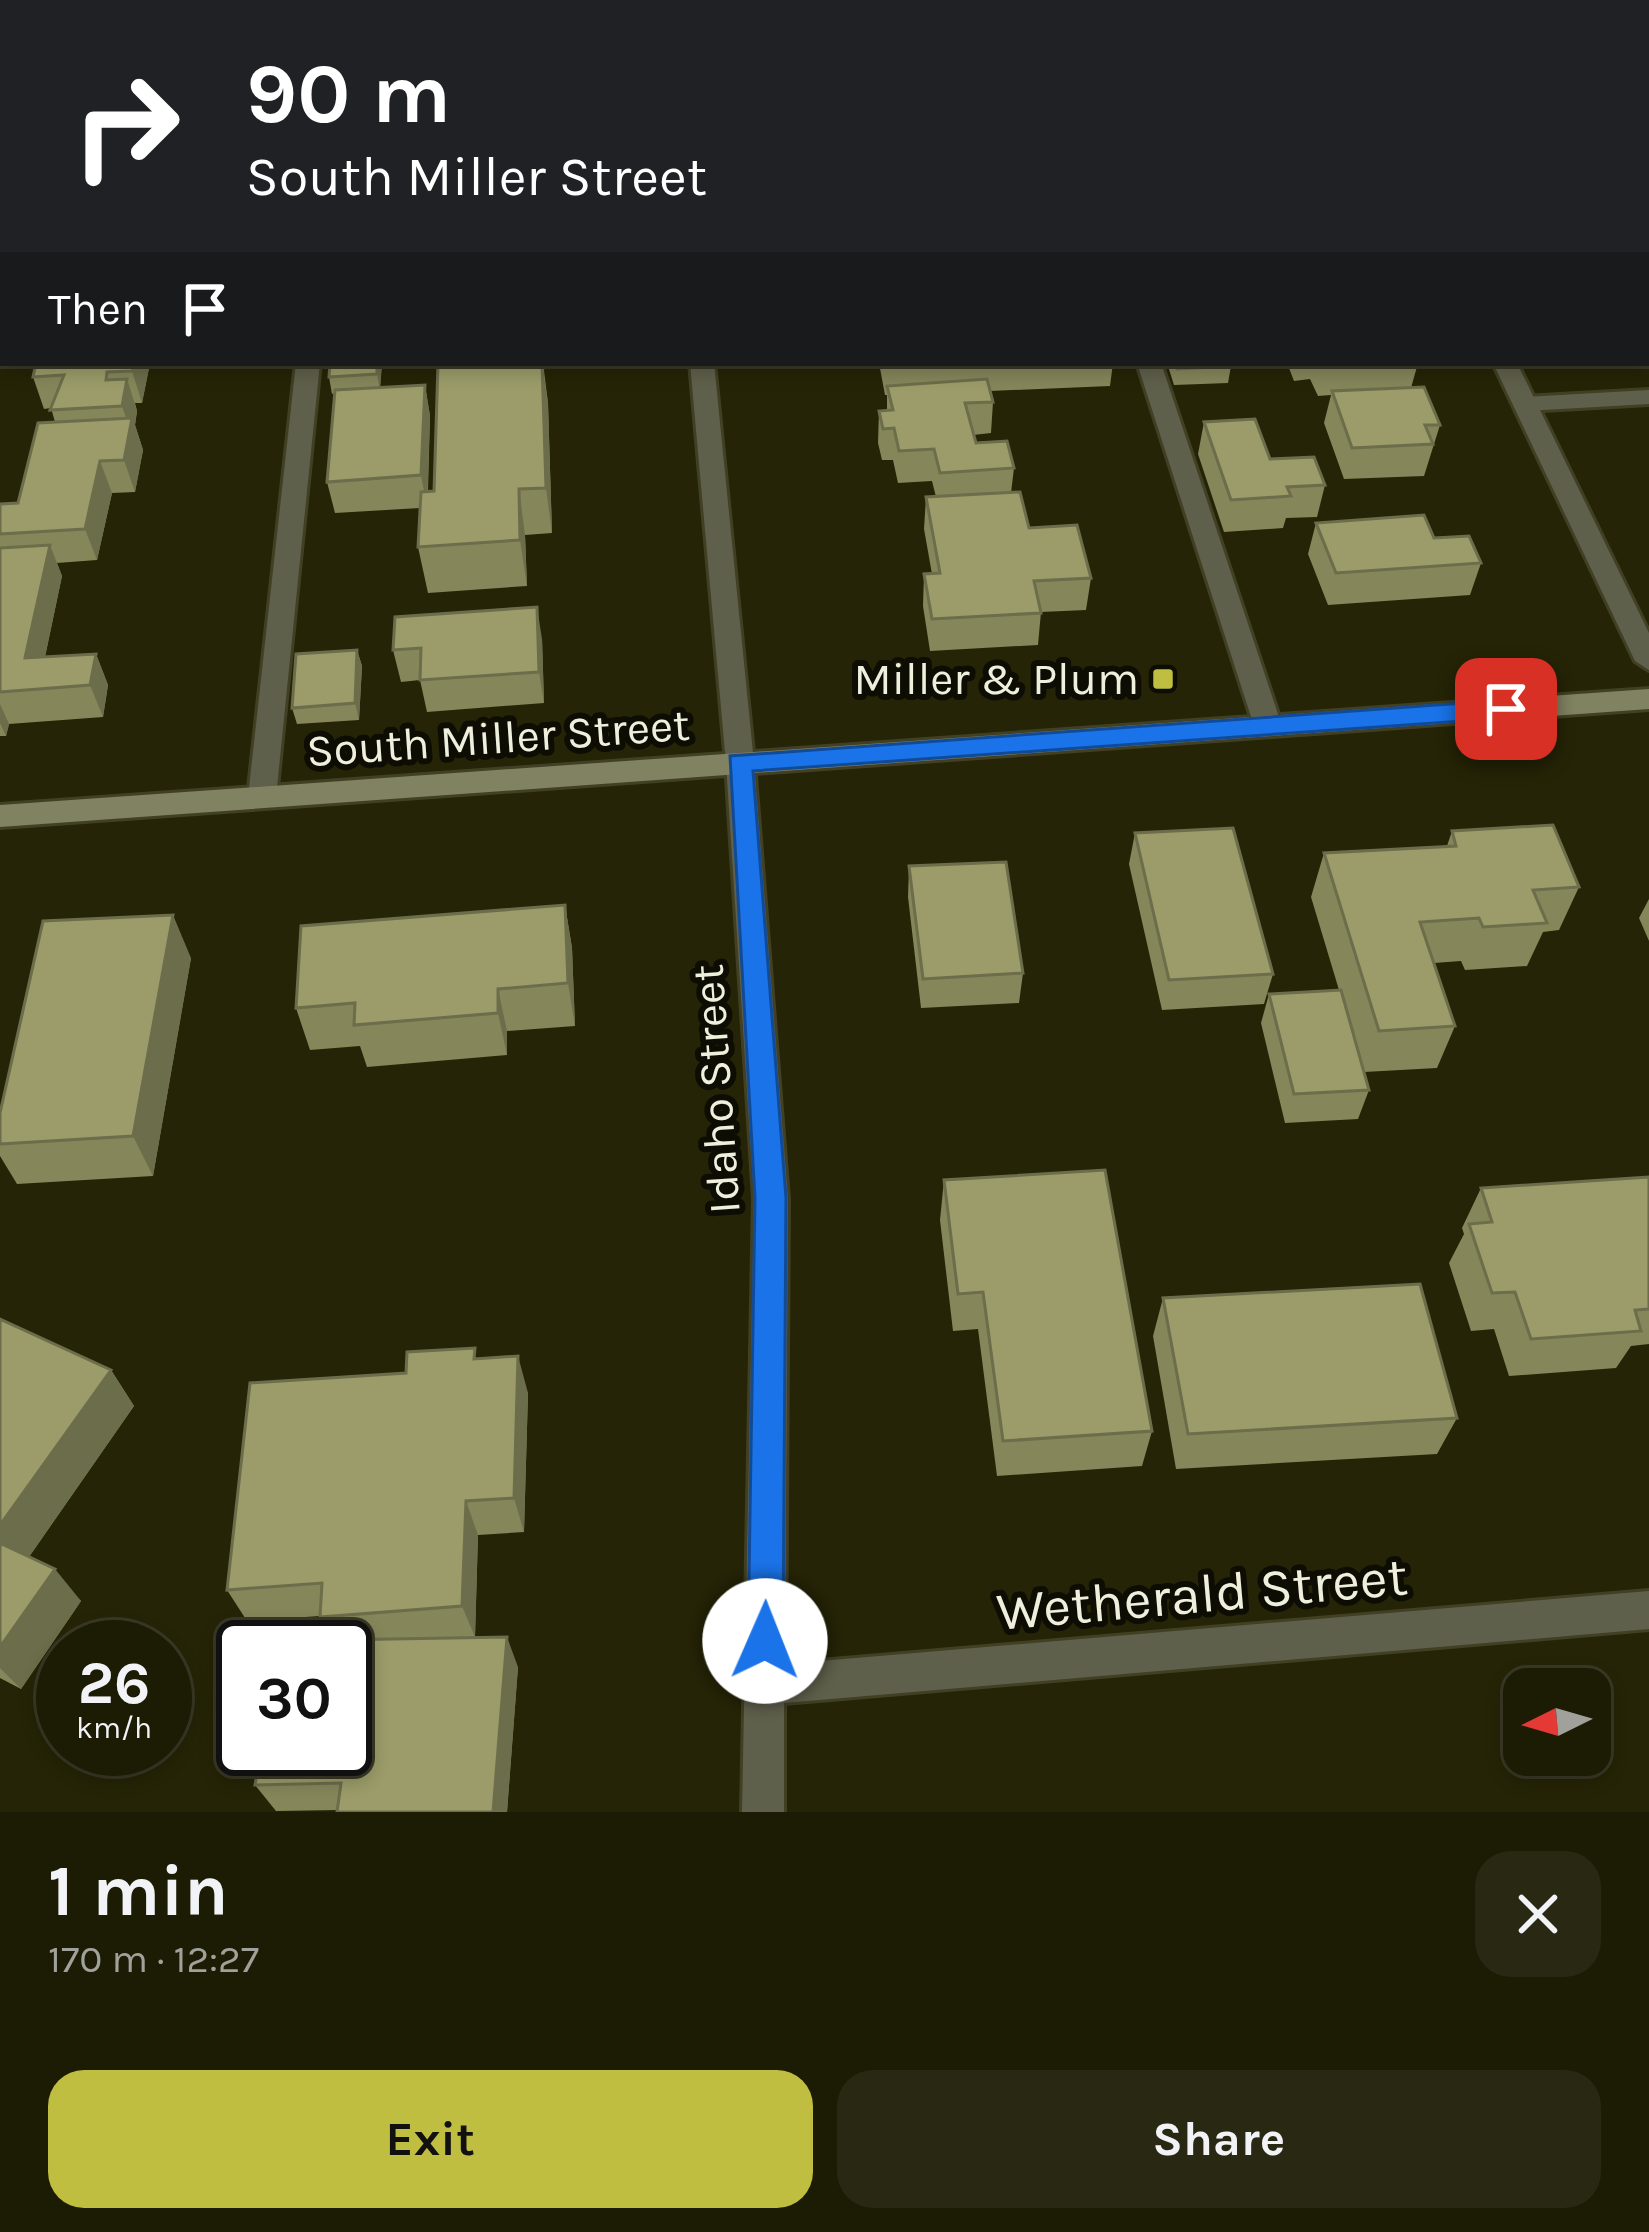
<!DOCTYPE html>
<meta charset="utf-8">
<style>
:root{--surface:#1c1b04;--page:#292813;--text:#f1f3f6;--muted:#a0a19a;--line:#3a3926;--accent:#bfbe41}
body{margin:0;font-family:Karla,sans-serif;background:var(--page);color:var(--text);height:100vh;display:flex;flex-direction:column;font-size:45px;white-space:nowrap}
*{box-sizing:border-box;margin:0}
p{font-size:39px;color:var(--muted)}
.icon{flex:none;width:66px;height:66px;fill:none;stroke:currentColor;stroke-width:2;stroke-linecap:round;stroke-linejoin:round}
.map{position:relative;height:1812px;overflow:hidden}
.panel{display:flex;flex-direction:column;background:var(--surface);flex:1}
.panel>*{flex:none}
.guide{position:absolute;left:0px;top:0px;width:1650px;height:366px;box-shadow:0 6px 18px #0003,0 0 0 3px var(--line);background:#202124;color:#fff;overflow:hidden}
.needle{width:78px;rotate:265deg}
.controls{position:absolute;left:1503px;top:1668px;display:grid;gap:24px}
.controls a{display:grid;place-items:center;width:108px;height:108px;border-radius:24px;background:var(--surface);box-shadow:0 6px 18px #0003,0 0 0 3px var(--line);font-size:60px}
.speed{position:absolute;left:36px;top:1620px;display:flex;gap:24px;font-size:60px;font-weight:700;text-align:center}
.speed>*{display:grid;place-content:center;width:156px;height:156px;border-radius:50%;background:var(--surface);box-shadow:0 6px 18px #0003,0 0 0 3px var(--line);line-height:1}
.speed small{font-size:30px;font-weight:400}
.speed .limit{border:6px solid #111;border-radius:18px;background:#fff;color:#111}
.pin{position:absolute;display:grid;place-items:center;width:102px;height:102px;color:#fff;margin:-51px;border-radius:24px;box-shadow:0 6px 18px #0006}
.me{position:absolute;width:132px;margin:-66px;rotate:1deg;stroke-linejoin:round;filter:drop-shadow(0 0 9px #0008)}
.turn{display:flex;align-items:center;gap:42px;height:252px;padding:0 48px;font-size:54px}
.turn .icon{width:156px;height:156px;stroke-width:2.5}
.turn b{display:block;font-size:84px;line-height:102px}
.then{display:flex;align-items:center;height:114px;padding:0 48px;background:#0003;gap:24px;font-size:45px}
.round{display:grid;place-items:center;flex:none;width:126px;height:126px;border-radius:36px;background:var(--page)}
.overview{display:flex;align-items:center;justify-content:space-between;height:204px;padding:0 48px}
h1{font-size:72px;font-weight:700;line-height:90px}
.action{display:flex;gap:24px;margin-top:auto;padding:24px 48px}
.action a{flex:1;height:138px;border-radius:36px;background:var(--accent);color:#111;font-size:48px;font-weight:700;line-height:138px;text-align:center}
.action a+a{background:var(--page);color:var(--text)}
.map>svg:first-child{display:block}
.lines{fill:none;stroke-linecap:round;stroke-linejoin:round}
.service-casing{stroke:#414024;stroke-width:6}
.minor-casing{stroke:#414024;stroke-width:6}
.secondary-casing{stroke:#414024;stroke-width:6}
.service{fill:#5f604b;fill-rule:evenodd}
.minor{fill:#5f604b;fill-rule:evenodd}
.secondary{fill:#818261;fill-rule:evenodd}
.wall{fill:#85865a}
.shaded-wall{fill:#6c6d4a}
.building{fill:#9b9c69;stroke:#6c6d4a;stroke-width:3}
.route{fill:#1a73e8;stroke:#114b97;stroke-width:3}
.poi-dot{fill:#bfbe41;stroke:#0d0d03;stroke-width:4.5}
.labels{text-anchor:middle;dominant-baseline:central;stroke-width:12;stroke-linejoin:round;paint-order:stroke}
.poi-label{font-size:45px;fill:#eeefdd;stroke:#0d0d03;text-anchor:end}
.street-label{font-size:45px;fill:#eeefdd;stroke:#0d0d03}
.near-street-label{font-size:54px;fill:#eeefdd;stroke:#0d0d03}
</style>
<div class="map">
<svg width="1649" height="1812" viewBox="0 0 1649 1812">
<rect width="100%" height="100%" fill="#252406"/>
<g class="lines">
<g class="service-casing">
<path id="service" d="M 337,0 L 355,0 L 355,3 L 337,3 Z
M 1020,0 L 1038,0 L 1039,3 L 1021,3 Z
M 1610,0 L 1649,0 L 1649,7 L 1608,3 Z
M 296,363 L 320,363 L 276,797 L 262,808 L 248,797 Z
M 1137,363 L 1161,363 L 1282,726 L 1278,733 L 1258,733 L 1254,726 Z
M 1649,390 L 1649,404 L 1525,411 L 1513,404 L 1525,397 Z"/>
</g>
<g class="minor-casing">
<path id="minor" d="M 658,0 L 676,0 L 676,3 L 658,3 Z
M 1322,0 L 1340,0 L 1341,3 L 1323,3 Z
M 3,84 L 3,105 L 0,106 L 0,85 Z
M 1647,151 L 1649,151 L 1649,163 L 1647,163 Z
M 690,363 L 714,363 L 754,763 L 788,1199 L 785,1664 L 1649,1591 L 1649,1629 L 784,1703 L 784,1812 L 742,1812 L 754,1199 L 726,763 Z
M 1493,363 L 1517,363 L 1649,633 L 1649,670 L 1635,661 Z"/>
</g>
<g class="secondary-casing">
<path id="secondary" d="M 1649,689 L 1649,709 L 0,827 L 0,805 Z"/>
</g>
<use href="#service" class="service"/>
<use href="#minor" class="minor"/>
<use href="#secondary" class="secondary"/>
</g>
<path class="wall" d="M 86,0 L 174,0 L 175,3 L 87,3 Z
M 200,0 L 309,0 L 309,3 L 201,3 Z
M 1403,0 L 1466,0 L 1423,3 L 1404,3 Z
M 1647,43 L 1649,43 L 1649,112 L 1647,113 Z
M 1647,240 L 1649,243 L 1649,355 L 1647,355 Z
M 150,363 L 142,403 L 135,403 L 137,411 L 135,425 L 143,450 L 135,492 L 112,493 L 97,560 L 57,563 L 62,576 L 45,657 L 96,654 L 108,685 L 103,717 L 9,724 L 6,736 L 0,736 L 0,504 L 18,503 L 55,422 L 51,408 L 44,409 L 33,377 Z
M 382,363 L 380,387 L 425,385 L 430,416 L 428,491 L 434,491 L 442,363 L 545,363 L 544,371 L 548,403 L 552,533 L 525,535 L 527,586 L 428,593 L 418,547 L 420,508 L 335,513 L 327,482 L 335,393 L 332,394 L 329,377 Z
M 879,363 L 1113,363 L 1110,386 L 990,391 L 993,402 L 991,433 L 973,435 L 976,443 L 1014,468 L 1011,493 L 1029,528 L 1091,578 L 1086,610 L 1041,612 L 1038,645 L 930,651 L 923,606 L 924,574 L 932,574 L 924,529 L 926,497 L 936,497 L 932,481 L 898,483 L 893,460 L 882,460 L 878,443 L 879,411 L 887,411 L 887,395 L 885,395 Z
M 1167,363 L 1230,363 L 1231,366 L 1228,383 L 1174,385 Z
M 1287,363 L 1418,363 L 1411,388 L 1440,425 L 1424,476 L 1344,479 L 1324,423 L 1331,395 L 1318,396 L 1310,379 L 1294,381 Z
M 1204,422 L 1270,459 L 1325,485 L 1317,517 L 1286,518 L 1283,528 L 1224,532 L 1198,454 Z
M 1316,523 L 1434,538 L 1481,563 L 1470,595 L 1328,605 L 1308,554 Z
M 542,639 L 544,703 L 427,712 L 420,680 L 401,682 L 393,650 Z
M 357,650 L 362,666 L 359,720 L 297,724 L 292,708 Z
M 1452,831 L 1579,887 L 1559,930 L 1543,932 L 1527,966 L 1465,970 L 1461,961 L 1434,963 L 1455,1026 L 1437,1068 L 1364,1072 L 1369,1090 L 1358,1119 L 1285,1123 L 1261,1023 L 1269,994 L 1339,990 L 1311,897 L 1324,853 L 1447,846 Z
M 1135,833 L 1273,974 L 1264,1004 L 1162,1010 L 1129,864 Z
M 909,866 L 1023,973 L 1019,1003 L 921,1008 L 908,897 Z
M 1649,899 L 1649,941 L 1639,918 Z
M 565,905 L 572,948 L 575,1026 L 507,1031 L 507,1055 L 367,1067 L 360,1046 L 310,1050 L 296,1008 Z
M 191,958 L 153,1176 L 17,1184 L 0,1156 L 0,1113 Z
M 1649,1177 L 1649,1344 L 1631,1346 L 1616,1368 L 1509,1376 L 1494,1329 L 1471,1331 L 1449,1263 L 1464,1234 L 1462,1228 L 1481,1188 Z
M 944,1180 L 1152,1431 L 1142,1466 L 997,1476 L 978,1329 L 953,1331 L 940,1220 Z
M 1163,1298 L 1457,1418 L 1437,1454 L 1176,1469 L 1153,1336 Z
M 0,1319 L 111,1370 L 134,1406 L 29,1557 L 81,1601 L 21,1689 L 0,1678 Z
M 478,1358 L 528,1393 L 524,1532 L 478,1535 L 475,1637 L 518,1667 L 507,1812 L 337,1812 L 338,1810 L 276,1811 L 255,1785 L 333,1640 L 320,1616 L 247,1621 L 227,1590 L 406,1373 Z"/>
<path class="shaded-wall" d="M 134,363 L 150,363 L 142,403 L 132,371 Z
M 377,363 L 382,363 L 380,391 L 377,374 Z
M 542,363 L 548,403 L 552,533 L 546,488 Z
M 127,379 L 137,411 L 135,425 L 143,450 L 135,492 L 124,460 L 130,430 L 122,406 Z
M 425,385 L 430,416 L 427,507 L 421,475 Z
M 100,461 L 112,493 L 97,560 L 85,529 Z
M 519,489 L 525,535 L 527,586 L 520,540 Z
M 50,545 L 62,576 L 38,690 L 25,658 Z
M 537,607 L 542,639 L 544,703 L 539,672 Z
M 357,650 L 362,666 L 359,720 L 355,703 Z
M 96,654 L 108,685 L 103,717 L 90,685 Z
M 0,704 L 9,724 L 6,736 L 0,723 Z
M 565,905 L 572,948 L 575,1026 L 568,983 Z
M 173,915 L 191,958 L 153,1176 L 133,1136 Z
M 498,989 L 507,1031 L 507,1055 L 498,1013 Z
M 518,1356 L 528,1393 L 524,1532 L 514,1498 Z
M 111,1370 L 134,1406 L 19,1571 L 0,1549 L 0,1525 Z
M 466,1501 L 478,1535 L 475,1637 L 462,1606 Z
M 55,1569 L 81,1601 L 21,1689 L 0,1668 L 0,1647 Z
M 507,1637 L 518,1667 L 507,1812 L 493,1812 Z"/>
<path class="building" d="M 396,0 L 441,0 L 441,3 L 396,3 Z
M 540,0 L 540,3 L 482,3 Z
M 878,0 L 917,0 L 917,3 L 878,3 Z
M 967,0 L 1011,0 L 1012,3 L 968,3 Z
M 1067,0 L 1114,0 L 1114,2 L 1068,3 Z
M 1149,0 L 1244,0 L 1245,3 L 1150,3 Z
M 1647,43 L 1649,43 L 1649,82 L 1647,82 Z
M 1647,240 L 1649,243 L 1649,324 L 1647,324 Z
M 36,363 L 134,363 L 132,371 L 107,372 L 106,380 L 127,379 L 122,406 L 50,410 L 64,375 L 33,377 Z
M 330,363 L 377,363 L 377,374 L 329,377 Z
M 542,363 L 546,488 L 519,489 L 520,540 L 418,547 L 421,492 L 434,491 L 438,364 Z
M 1175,363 L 1230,363 L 1231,366 L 1177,369 Z
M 987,379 L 993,402 L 965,403 L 976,443 L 1007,441 L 1014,468 L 940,473 L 934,449 L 899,451 L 894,428 L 883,429 L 879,411 L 893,410 L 887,386 Z
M 425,385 L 421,475 L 327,482 L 335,390 Z
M 1424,387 L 1440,425 L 1425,425 L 1433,444 L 1352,448 L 1332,391 Z
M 132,418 L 124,460 L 100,461 L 85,529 L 0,534 L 0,504 L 18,503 L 38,423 Z
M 1255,419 L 1270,459 L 1314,457 L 1325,485 L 1287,487 L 1291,496 L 1231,500 L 1204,422 Z
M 1020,492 L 1029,528 L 1077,525 L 1091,578 L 1034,581 L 1041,613 L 932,619 L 924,574 L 940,573 L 926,497 Z
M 1424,515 L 1434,538 L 1469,536 L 1481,563 L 1336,573 L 1316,523 Z
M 50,545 L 25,658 L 96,654 L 90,685 L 0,692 L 0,548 Z
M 537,607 L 539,672 L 420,680 L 421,648 L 393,650 L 395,617 Z
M 357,650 L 355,703 L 292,708 L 296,654 Z
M 1553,825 L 1579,887 L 1533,890 L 1547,923 L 1483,927 L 1479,918 L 1420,922 L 1455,1026 L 1379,1031 L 1324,853 L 1456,846 L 1452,831 Z
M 1233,828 L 1273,974 L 1169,980 L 1135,833 Z
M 1006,862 L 1023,973 L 923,979 L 909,866 Z
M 565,905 L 568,983 L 498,989 L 498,1013 L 354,1025 L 355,1003 L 296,1008 L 301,926 Z
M 173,915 L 133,1136 L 0,1144 L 0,1113 L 43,921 Z
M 1341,990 L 1369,1090 L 1294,1094 L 1269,994 Z
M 1105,1170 L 1152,1431 L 1003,1441 L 983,1292 L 958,1294 L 944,1180 Z
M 1649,1177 L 1649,1309 L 1635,1310 L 1641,1331 L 1531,1339 L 1515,1292 L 1492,1293 L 1469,1224 L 1492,1222 L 1481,1188 Z
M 1420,1284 L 1457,1418 L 1188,1434 L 1163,1298 Z
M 0,1319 L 111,1370 L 0,1525 Z
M 475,1348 L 474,1359 L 518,1356 L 514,1498 L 466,1501 L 462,1606 L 320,1617 L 322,1583 L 227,1590 L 250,1383 L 406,1373 L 407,1352 Z
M 0,1543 L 55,1569 L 0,1647 Z
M 507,1637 L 493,1812 L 337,1812 L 341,1783 L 255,1785 L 261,1749 L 345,1749 L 345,1647 L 276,1647 L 277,1641 Z"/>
<path class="route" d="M 1506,700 L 1519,709 L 1506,718 L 753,771 L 786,1198 L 783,1641 L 778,1654 L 765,1659 L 753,1654 L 748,1641 L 755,1198 L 730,756 Z"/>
<rect class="poi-dot" x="1151" y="667" width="24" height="24" rx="6"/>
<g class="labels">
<g class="poi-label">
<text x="1139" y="679">Miller &amp; Plum</text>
</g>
<g class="street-label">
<text transform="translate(498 738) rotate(-4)">South Miller Street</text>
<text transform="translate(716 1089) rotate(-94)">Idaho Street</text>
</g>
<g class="near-street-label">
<text transform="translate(1202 1594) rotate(-5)">Wetherald Street</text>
</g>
</g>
</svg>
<div class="controls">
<a><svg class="needle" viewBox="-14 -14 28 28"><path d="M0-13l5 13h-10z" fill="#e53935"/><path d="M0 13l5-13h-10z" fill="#a0a19a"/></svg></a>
</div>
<div class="speed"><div>26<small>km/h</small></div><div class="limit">30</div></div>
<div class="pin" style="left:1506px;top:709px;background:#d93025"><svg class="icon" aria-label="arrive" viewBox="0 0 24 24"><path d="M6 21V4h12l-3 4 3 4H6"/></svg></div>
<svg class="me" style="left:765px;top:1641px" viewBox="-20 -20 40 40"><circle r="19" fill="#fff"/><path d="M0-13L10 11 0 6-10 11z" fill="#1a73e8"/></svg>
<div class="guide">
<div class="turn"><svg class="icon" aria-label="right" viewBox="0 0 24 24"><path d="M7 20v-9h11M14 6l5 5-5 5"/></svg><div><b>90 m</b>South Miller Street</div></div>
<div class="then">Then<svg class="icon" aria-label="arrive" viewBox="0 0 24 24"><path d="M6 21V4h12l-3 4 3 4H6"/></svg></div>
</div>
</div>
<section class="panel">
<div class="overview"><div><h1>1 min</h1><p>170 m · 12:27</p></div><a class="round"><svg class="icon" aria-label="close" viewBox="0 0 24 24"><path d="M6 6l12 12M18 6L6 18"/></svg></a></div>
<div class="action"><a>Exit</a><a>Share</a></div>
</section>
